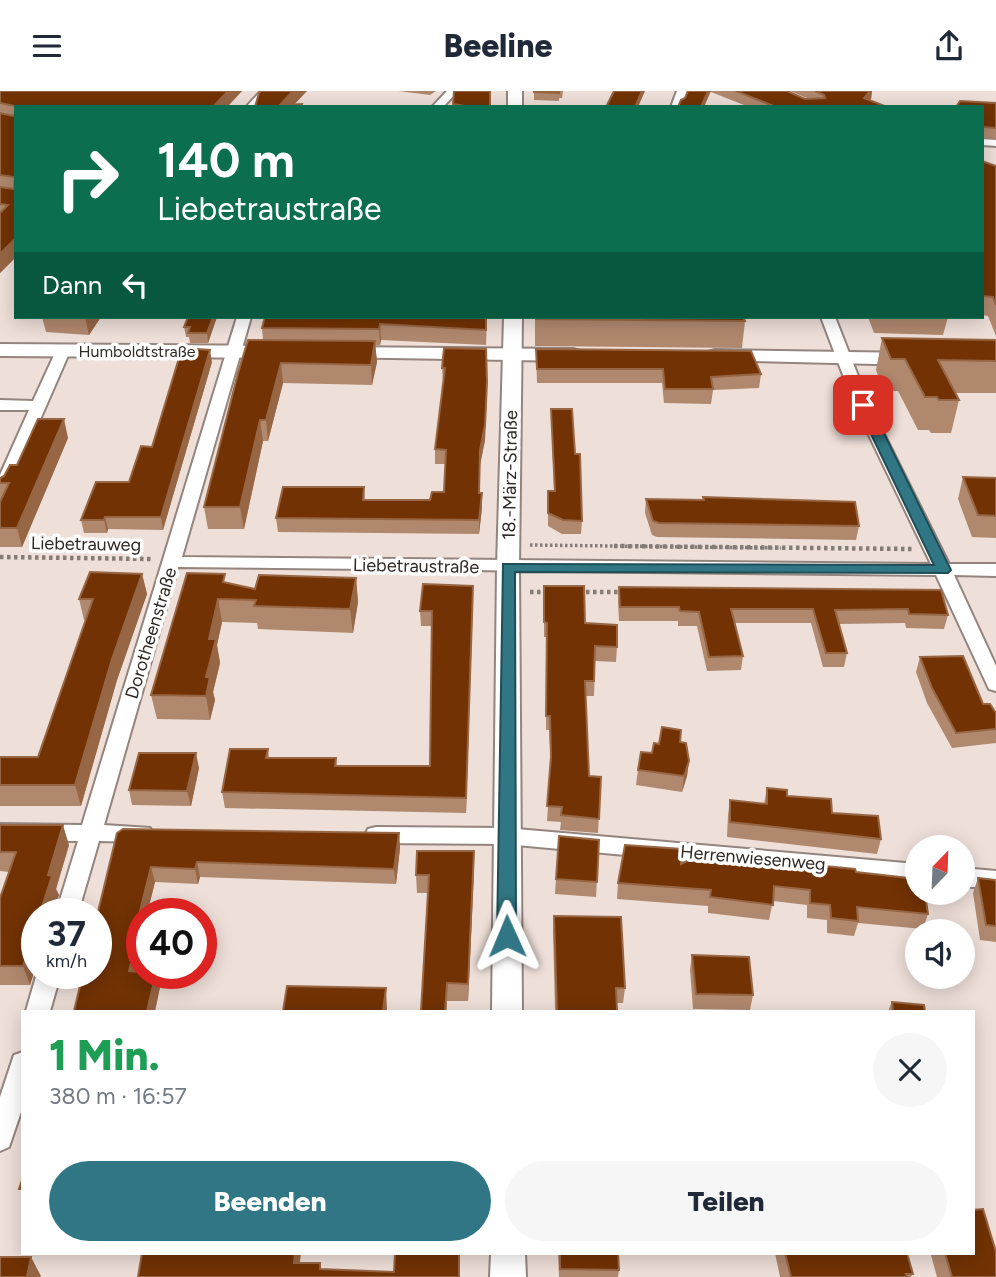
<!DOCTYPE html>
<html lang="de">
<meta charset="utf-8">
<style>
:root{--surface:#fff;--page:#f6f6f7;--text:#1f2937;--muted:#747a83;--accent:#317684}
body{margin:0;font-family:Figtree,sans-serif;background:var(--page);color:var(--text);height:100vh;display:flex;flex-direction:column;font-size:26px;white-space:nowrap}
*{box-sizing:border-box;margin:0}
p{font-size:23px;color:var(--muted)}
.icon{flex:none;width:38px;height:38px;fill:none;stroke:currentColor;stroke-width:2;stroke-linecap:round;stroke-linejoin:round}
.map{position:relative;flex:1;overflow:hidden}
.drawer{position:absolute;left:21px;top:919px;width:954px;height:245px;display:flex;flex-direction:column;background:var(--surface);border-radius:0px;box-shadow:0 4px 18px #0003}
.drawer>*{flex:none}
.top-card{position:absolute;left:14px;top:14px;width:970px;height:214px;border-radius:0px;box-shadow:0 4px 18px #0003;background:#0b6e4f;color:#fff;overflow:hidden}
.needle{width:46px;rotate:23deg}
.buttons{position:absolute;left:905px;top:744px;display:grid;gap:14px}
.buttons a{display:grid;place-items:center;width:70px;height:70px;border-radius:50%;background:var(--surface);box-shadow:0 4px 18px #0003;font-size:35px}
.speed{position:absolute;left:21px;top:807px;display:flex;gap:14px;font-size:35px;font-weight:700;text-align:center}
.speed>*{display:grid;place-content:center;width:91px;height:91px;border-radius:50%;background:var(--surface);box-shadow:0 4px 18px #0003;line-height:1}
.speed small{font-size:18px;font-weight:400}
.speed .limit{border:10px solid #d22;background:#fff;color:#111}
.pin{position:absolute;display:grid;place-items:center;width:60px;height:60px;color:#fff;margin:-30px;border-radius:14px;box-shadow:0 4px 10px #0006}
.me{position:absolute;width:77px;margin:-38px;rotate:359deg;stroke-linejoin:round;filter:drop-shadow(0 0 5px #0008)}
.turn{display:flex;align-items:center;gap:24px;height:147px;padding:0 28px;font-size:32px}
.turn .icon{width:91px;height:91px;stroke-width:2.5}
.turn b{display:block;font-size:49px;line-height:60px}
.then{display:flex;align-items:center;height:66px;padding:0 28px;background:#0003;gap:14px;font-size:26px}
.round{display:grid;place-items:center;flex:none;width:74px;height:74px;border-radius:37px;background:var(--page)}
.overview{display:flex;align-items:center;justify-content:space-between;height:119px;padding:0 28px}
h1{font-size:42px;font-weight:800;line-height:52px;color:#1e9e55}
.button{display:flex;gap:14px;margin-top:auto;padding:14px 28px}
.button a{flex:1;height:80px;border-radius:42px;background:var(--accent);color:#fff;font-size:28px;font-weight:800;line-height:80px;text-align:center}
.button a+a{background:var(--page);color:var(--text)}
header{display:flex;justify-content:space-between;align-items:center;height:91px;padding:0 28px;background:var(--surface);font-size:32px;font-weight:800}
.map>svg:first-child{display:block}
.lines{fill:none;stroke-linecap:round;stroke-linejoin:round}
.minor-casing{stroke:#93857e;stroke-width:4}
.tertiary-casing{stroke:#93857e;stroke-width:4}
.secondary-casing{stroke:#93857e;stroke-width:4}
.path-far1{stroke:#867c77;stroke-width:3.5;stroke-dasharray:2.5 2.5;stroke-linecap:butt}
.path{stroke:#867c77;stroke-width:4.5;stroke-dasharray:3.5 3.5;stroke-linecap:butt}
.minor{fill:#fff;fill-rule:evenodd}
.tertiary{fill:#fff;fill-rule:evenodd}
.secondary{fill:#fff;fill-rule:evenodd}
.wall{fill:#b0886e}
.shaded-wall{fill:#976644}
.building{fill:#723204;stroke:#976644;stroke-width:2}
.route{fill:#317684;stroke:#204d56;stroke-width:2}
.labels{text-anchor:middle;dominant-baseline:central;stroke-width:7;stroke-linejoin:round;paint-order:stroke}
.far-street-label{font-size:16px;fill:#302a27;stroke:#fff}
.street-label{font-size:18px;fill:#302a27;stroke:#fff}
</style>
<header><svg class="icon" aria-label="menu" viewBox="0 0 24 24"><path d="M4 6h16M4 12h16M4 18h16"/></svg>Beeline<svg class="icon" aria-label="share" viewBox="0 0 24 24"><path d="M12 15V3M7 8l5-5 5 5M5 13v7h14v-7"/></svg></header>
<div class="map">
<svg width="996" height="1186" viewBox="0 0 996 1186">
<rect width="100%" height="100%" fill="#eedfd8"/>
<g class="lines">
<g class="minor-casing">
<path id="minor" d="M 261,0 L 272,0 L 257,16 L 246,16 Z
M 447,0 L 458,0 L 443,16 L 432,16 Z
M 677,0 L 687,0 L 682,16 L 671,16 Z
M 982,48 L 996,49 L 996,55 L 982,54 Z
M 237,226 L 251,226 L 182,466 L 931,473 L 854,313 L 821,226 L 835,226 L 869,313 L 949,473 L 996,473 L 996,485 L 954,484 L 996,575 L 996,600 L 989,598 L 936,484 L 178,476 L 104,734 L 150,737 L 153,743 L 150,749 L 142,751 L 99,750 L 78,822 L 56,822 L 78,750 L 0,749 L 0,733 L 82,734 Z
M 63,256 L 70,260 L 8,402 L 0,407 L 0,384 L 29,319 L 0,319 L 0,309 L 33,310 L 56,260 Z
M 376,736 L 506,737 L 917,773 L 917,791 L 506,753 L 376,752 L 368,750 L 365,744 L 368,738 Z
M 962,777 L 996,780 L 996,798 L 962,795 Z
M 37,882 L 61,882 L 50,920 L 26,920 Z
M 23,961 L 23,1015 L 9,1056 L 0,1060 L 0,1006 L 14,964 Z"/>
</g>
<g class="tertiary-casing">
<path id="tertiary" d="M 508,0 L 522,0 L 522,16 L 508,16 Z
M 504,226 L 522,226 L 519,476 L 522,920 L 492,920 L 497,476 Z
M 491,1162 L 525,1162 L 526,1186 L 490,1186 Z"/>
</g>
<g class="secondary-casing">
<path id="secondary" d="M 0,253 L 283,255 L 290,257 L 294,261 L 290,265 L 283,267 L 0,265 Z
M 337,256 L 573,258 L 580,260 L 584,264 L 580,268 L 573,270 L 330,266 L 326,262 L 330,258 Z
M 715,259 L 916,262 L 924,263 L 927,268 L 924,273 L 916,274 L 708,269 L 704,265 L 708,261 Z"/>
</g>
<path class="path-far1" d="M 530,454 L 781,457"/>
<path class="path" d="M 614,455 L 913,458
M 0,466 L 153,468
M 530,501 L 549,501
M 579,501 L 622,501"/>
<use href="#minor" class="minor"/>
<use href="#tertiary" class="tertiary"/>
<use href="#secondary" class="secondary"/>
</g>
<path class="wall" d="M 0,0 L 242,0 L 227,16 L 16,16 L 16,166 L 0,182 Z
M 398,0 L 436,0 L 430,4 Z
M 454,0 L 490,16 L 453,16 Z
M 534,0 L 563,0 L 562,7 L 559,7 L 559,10 L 534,9 Z
M 688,0 L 787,0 L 805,8 L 809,8 L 790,0 L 872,0 L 871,8 L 869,9 L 887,16 L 749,16 L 711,1 L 685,7 Z
M 996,12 L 996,48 L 982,47 L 982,16 Z
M 982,70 L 996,75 L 996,245 L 988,225 L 982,224 Z
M 42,226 L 101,226 L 89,244 L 46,241 Z
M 217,226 L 208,252 L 190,252 L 189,246 L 186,246 L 184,236 Z
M 487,226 L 486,254 L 381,249 L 380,254 L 375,254 L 377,271 L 372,294 L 283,292 L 268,350 L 263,350 L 244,438 L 208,438 L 204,416 L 263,249 L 262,237 Z
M 535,226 L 743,226 L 745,230 L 742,257 L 535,255 Z
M 868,226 L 948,226 L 943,244 L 874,242 Z
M 882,247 L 996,270 L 996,302 L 955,302 L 959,309 L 951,342 L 931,342 L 929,339 L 918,339 L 898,300 L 884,300 L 876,279 Z
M 444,257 L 487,305 L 485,349 L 480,374 L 479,402 L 482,402 L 482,417 L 479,443 L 278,441 L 276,427 L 364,396 L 365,409 L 430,409 L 444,401 L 445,373 L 435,373 L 435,358 L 443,291 L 442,277 Z
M 536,258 L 761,283 L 759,297 L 713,299 L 711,313 L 664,312 L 662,292 L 537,292 Z
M 212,271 L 163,439 L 108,438 L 107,442 L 84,442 L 81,429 L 129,391 L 152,356 Z
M 551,318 L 575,363 L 582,430 L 581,443 L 562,443 L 548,435 L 548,400 L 554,400 Z
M 68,347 L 22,456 L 0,456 L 0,387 L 17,374 Z
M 963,386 L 996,387 L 996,447 L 972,446 L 958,408 Z
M 703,406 L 859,435 L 856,449 L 657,446 L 652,444 L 645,422 L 646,408 L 703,409 Z
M 142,483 L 147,503 L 117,589 L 81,715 L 0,715 L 0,666 L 38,666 L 86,529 L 84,529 L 79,508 Z
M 356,487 L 358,511 L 353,542 L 258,538 L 257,532 L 222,531 L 217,554 L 220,572 L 213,601 L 215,609 L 210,629 L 157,628 L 151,604 L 227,492 L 255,498 Z
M 473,495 L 466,722 L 225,717 L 222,701 L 268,658 L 269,667 L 336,667 L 337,675 L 430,675 L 432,535 L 421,535 L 420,520 Z
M 544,495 L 585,532 L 617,556 L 616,571 L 595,570 L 594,605 L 586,605 L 589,685 L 601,686 L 598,742 L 560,739 L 561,731 L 547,730 L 551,675 L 549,639 L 546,639 L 546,546 L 544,546 Z
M 619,496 L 941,499 L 948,524 L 944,538 L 906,537 L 905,532 L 839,533 L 847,562 L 844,576 L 823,576 L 811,532 L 735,532 L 743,565 L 741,579 L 707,580 L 697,535 L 678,535 L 678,530 L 619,530 L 618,510 Z
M 920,566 L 996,622 L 996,652 L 952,657 L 927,612 L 916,581 Z
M 680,651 L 689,670 L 687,685 L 682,701 L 636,694 L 638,679 L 659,653 Z
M 199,677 L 191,715 L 132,714 L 129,699 Z
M 767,697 L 832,722 L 881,748 L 877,763 L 727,746 L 728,724 L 730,709 L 764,713 Z
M 0,734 L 69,754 L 56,798 L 59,804 L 37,822 L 37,872 L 30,894 L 0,894 L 0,807 L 9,781 L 0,780 Z
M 117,742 L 399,742 L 400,757 L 396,793 L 200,786 L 198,793 L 155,791 L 148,820 L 156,820 L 156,822 L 142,822 L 142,858 L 137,880 L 142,882 L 156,882 L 160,896 L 155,920 L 74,920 Z
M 599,749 L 596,806 L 555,803 L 556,788 Z
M 474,760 L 474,778 L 468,910 L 447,910 L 447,920 L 421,920 L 428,802 L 417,802 L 416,784 Z
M 722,765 L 856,781 L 928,823 L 923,838 L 858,832 L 854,845 L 827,842 L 827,829 L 807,827 L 807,814 L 773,810 L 769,829 L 708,822 L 708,815 L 617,808 L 618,792 L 681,773 Z
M 978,787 L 996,789 L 996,851 L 980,849 L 973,802 Z
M 554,825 L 625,897 L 623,912 L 617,912 L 617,920 L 555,920 L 553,840 Z
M 692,864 L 753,904 L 750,919 L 693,918 L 690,879 Z
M 892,911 L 925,920 L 888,920 Z
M 558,1162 L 618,1162 L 619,1179 L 618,1186 L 559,1186 Z
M 775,1162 L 907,1162 L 913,1183 L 911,1186 L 780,1186 Z
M 932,1162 L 973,1162 L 996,1186 L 937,1186 L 931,1164 Z"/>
<path class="shaded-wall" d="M 228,0 L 242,0 L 227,16 L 213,16 Z
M 293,0 L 307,0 L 292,16 L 280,14 Z
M 642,0 L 645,0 L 638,16 L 635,16 Z
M 708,0 L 711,0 L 704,16 L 701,16 Z
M 870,0 L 872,0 L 871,8 L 863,16 L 864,7 Z
M 16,147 L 16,166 L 0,182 L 0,163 Z
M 85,226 L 101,226 L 89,244 Z
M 213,226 L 217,226 L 208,252 L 207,242 Z
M 380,233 L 381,249 L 380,254 L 379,238 Z
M 375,250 L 377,271 L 372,294 L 371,274 Z
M 210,259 L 212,271 L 163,439 L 161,426 Z
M 281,272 L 283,292 L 268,350 L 266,329 Z
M 487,291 L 485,349 L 480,374 L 480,359 Z
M 64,328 L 68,347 L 22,456 L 17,437 Z
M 260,329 L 263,350 L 244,438 L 240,416 Z
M 482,402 L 482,417 L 479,443 L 479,429 Z
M 105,426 L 108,438 L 107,442 L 104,429 Z
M 142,483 L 147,503 L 117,589 L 81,715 L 75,694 L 112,568 Z
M 356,487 L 358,511 L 353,542 L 350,518 Z
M 473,495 L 473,510 L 466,722 L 466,707 Z
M 218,508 L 222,531 L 217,554 L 220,572 L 213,601 L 215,609 L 210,629 L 206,605 L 206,586 L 209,548 Z
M 196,662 L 199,677 L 191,715 L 187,700 Z
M 689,670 L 687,685 L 682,701 L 684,685 Z
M 63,734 L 69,754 L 56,798 L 59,804 L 53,822 L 40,822 L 48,784 Z
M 399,742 L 400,757 L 396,793 L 394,778 Z
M 474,760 L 474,778 L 468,910 L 468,893 Z
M 197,771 L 200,786 L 198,793 L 195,778 Z
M 151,776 L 155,791 L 147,822 L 140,820 Z
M 37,832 L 37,872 L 30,894 L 23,875 Z
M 138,842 L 142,858 L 133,895 L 129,880 Z
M 156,882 L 160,896 L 155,920 L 147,920 Z
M 386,897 L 387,920 L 383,920 Z
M 295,1162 L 301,1162 L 298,1186 L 294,1172 Z
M 31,1166 L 41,1185 L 40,1186 L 27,1186 Z"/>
<path class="building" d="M 0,0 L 228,0 L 213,16 L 16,16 L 16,147 L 0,163 L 0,122 L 8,114 L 0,113 L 0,96 L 14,98 L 15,86 L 0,84 L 0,22 L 13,25 L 16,22 L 15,15 L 0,12 Z
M 261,0 L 293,0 L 280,14 L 302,13 L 301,16 L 255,16 L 259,2 Z
M 454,0 L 490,0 L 490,16 L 471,16 L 453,13 Z
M 534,0 L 559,0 L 559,2 L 534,1 Z
M 614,0 L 642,0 L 635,16 L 606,16 Z
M 688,0 L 708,0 L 701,16 L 678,16 L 681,9 L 685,7 Z
M 736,0 L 787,0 L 805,8 L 825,7 L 824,4 L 815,0 L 870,0 L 864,7 L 887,16 L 776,16 Z
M 960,10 L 996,12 L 996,37 L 982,36 L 982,16 L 956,16 Z
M 982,70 L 996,75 L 996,214 L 993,206 L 982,205 Z
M 188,226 L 213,226 L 207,242 L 188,242 L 190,236 L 184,236 Z
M 265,226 L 486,226 L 486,239 L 380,233 L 379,238 L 262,237 Z
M 536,226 L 743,226 L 745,230 L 536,228 Z
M 882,247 L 996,249 L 996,270 L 938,269 L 959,309 L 939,309 L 937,306 L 925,306 L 905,268 L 891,268 Z
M 248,249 L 375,250 L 371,274 L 281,272 L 266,329 L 260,329 L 240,416 L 204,416 L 238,282 Z
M 182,257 L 210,259 L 161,426 L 105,426 L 104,429 L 81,429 L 96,391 L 129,391 L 141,355 L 152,356 Z
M 444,257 L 486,258 L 487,291 L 485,334 L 480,359 L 479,402 L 482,402 L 479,429 L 276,427 L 283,396 L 364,396 L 363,409 L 430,409 L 432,401 L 444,401 L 446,359 L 435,358 L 445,277 L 442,277 Z
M 536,258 L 751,260 L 761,283 L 711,286 L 713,298 L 665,298 L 663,278 L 537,278 Z
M 551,318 L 572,318 L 575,363 L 580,363 L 582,430 L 563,429 L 548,422 L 548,400 L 555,400 Z
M 38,328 L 64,328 L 17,437 L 0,437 L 0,411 L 9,392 L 0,392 L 0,387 L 4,385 L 10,374 L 17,374 Z
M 963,386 L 996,387 L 996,425 L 978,424 Z
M 703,406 L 855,411 L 859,435 L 659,432 L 653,430 L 646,408 L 704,409 Z
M 90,481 L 142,483 L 112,568 L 75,694 L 0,694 L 0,666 L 38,666 L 93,508 L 79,508 Z
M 187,482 L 225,483 L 223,491 L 255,498 L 259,484 L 356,487 L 350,518 L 254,515 L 256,509 L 218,508 L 209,548 L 216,548 L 206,586 L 210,586 L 206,605 L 151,604 Z
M 423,493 L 473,495 L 466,707 L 222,701 L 230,658 L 268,658 L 266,667 L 336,667 L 335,675 L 430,675 L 432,520 L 420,520 Z
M 544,495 L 584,495 L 585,532 L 617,534 L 617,556 L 595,555 L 594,590 L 585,590 L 589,685 L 601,686 L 599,728 L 561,724 L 562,716 L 547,715 L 551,666 L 550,625 L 546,625 L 547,532 L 544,531 Z
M 619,496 L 941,499 L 948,524 L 909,523 L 908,518 L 835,519 L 847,562 L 826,562 L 813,518 L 731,518 L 743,565 L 709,566 L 699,521 L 680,520 L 679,516 L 620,516 Z
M 963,565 L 983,613 L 990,613 L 996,622 L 996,638 L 956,642 L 932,597 L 920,566 Z
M 662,636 L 681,639 L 680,651 L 686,652 L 689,670 L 684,685 L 638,679 L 641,661 L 652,662 L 654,652 L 659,653 Z
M 139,662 L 196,662 L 187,700 L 129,699 Z
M 767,697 L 787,699 L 787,705 L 831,708 L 832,722 L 878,725 L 881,748 L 730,731 L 730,709 L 767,713 Z
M 0,734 L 63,734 L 48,784 L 52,785 L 40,822 L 37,822 L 37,832 L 23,875 L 0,875 L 0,807 L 16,761 L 0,761 Z
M 123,738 L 399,742 L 394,778 L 197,771 L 195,778 L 151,776 L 140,820 L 156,820 L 155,822 L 142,822 L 142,842 L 138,842 L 129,880 L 156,882 L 147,920 L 74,920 L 83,882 L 96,882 L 96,829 L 117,742 Z
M 559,745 L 599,749 L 597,791 L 556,788 Z
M 625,754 L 682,758 L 681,773 L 708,760 L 722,765 L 855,778 L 856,781 L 917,788 L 917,802 L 925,802 L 928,823 L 857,816 L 858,830 L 831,827 L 830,814 L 810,812 L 810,799 L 774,795 L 773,814 L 710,806 L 711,799 L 618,792 Z
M 417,760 L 474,760 L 468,893 L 447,892 L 445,920 L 421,920 L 429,784 L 416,784 Z
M 978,787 L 996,789 L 996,835 L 986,834 Z
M 554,825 L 621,826 L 625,897 L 616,897 L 617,920 L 557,920 Z
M 692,864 L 749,866 L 753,904 L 696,903 Z
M 287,895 L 386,897 L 383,920 L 283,920 Z
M 892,911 L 924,914 L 925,920 L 893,920 Z
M 23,1086 L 23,1098 L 19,1098 Z
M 983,1118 L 996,1161 L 996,1186 L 952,1186 L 945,1162 L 973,1162 L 973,1119 Z
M 142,1162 L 295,1162 L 294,1172 L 320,1172 L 320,1178 L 394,1181 L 395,1162 L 459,1162 L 459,1186 L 138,1186 Z
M 560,1162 L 618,1162 L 619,1179 L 560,1178 Z
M 785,1162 L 907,1162 L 913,1183 L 906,1183 L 907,1186 L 791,1186 Z
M 0,1166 L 31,1166 L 27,1186 L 0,1186 Z"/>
<path class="route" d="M 863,310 L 870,314 L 951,479 L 948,482 L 515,481 L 516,845 L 513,851 L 507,853 L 500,851 L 497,845 L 503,473 L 934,474 L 857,314 Z"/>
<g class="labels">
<g class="far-street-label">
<text x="137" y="260">Humboldtstraße</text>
</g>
<g class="street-label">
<text transform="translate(510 384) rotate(-89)">18.-März-Straße</text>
<text transform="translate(86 453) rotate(1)">Liebetrauweg</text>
<text transform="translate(416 475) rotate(1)">Liebetraustraße</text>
<text transform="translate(151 542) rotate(-73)">Dorotheenstraße</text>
<text transform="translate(753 767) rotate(5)">Herrenwiesenweg</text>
</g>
</g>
</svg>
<div class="buttons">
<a><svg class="needle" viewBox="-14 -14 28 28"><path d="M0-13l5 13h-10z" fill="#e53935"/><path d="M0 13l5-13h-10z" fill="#747a83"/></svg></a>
<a><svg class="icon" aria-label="sound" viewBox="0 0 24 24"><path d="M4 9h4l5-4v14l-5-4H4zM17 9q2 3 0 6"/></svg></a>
</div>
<div class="speed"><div>37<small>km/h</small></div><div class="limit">40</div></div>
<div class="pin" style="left:863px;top:314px;background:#d93025"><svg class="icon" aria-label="arrive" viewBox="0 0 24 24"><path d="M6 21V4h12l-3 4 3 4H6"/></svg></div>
<svg class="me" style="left:507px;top:845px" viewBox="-20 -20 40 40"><path d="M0-17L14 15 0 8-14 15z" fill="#317684" stroke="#fff" stroke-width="4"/></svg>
<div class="top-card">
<div class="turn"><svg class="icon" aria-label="right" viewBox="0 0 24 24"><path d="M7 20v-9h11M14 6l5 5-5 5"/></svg><div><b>140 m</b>Liebetraustraße</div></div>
<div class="then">Dann<svg class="icon" aria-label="left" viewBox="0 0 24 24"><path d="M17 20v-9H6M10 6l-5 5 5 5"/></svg></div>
</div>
<section class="drawer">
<div class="overview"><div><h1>1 Min.</h1><p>380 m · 16:57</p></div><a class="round"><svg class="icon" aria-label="close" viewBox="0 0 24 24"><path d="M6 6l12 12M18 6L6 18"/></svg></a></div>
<div class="button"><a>Beenden</a><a>Teilen</a></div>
</section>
</div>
